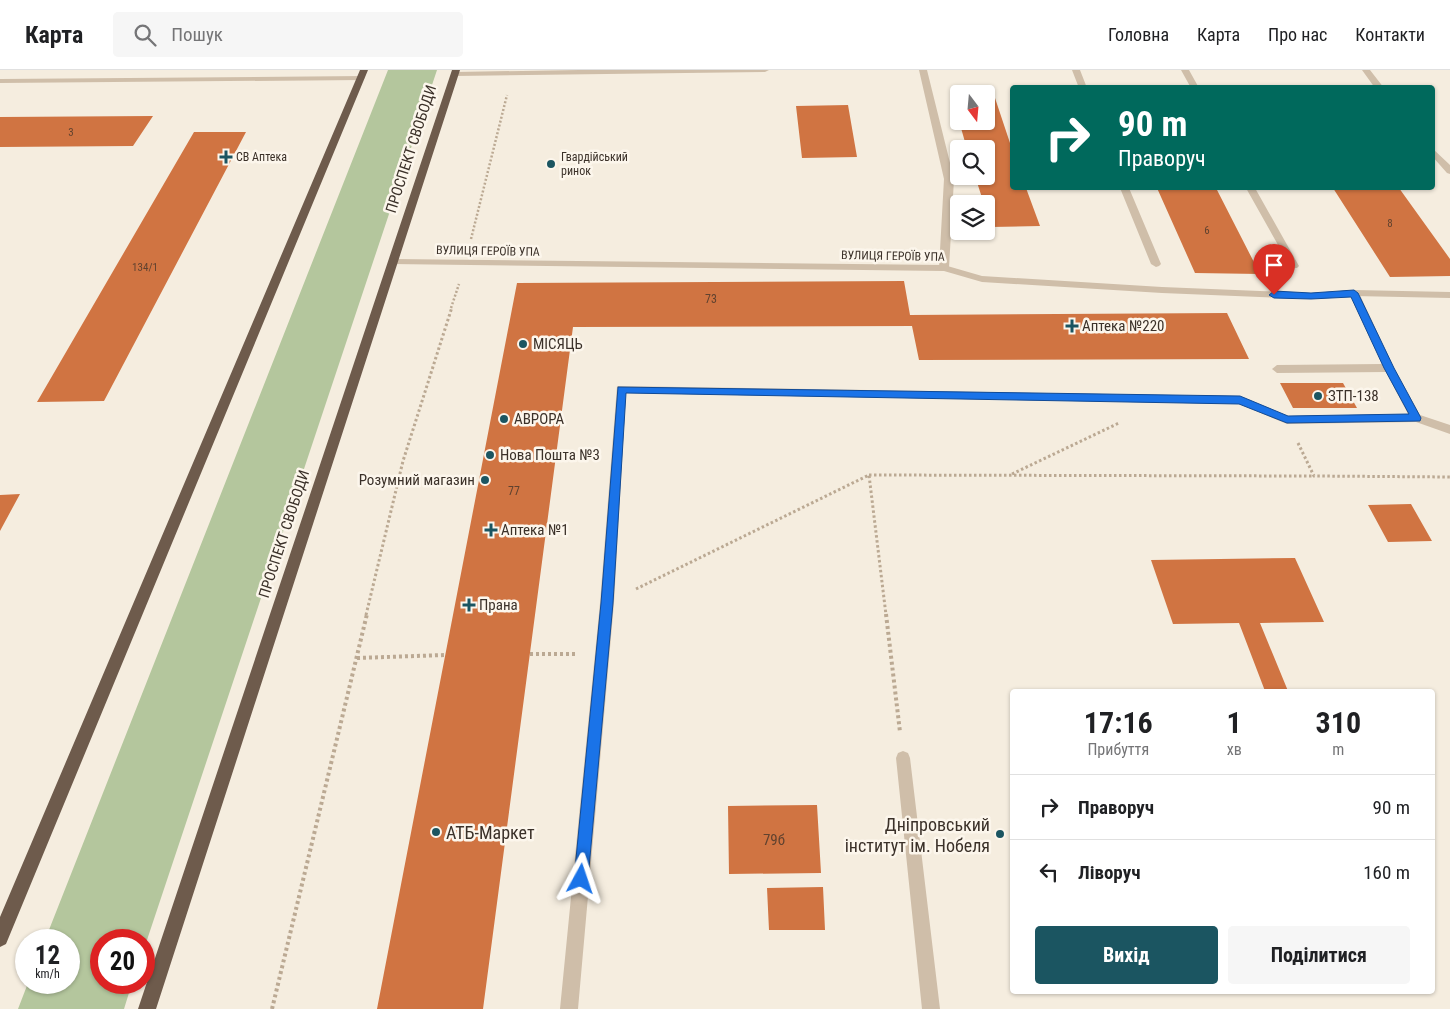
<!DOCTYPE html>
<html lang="uk">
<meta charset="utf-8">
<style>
:root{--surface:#fff;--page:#f6f6f6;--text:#202124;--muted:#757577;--line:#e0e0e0;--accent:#1b5561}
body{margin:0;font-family:"Roboto Condensed",sans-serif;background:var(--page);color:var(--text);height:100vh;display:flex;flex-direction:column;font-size:19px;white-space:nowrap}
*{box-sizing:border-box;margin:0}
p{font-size:16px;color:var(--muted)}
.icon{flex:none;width:28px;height:28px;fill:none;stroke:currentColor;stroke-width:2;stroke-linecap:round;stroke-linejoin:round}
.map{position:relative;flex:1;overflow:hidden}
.side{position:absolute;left:1010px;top:619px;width:425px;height:305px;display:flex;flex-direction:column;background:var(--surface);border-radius:5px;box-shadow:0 1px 4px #0004}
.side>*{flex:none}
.top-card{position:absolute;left:1010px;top:15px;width:425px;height:105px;border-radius:5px;box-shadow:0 1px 4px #0004;background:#00695c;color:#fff;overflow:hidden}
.needle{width:32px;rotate:164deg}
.fabs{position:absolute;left:950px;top:15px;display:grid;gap:10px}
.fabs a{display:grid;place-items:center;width:45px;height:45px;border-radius:5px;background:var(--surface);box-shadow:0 1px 4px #0004;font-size:25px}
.speed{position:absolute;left:15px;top:859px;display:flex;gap:10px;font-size:25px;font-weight:700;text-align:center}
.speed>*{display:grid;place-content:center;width:65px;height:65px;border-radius:50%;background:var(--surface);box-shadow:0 1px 4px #0004;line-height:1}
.speed small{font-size:12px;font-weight:400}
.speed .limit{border:8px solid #d22;background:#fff;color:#111}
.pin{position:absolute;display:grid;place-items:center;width:42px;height:42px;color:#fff;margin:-51px -21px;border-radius:50% 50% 50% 0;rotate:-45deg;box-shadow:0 0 5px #0007}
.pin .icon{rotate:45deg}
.me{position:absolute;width:55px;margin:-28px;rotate:5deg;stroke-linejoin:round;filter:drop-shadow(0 0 4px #0008)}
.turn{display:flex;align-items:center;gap:18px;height:105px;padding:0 25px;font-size:22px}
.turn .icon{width:65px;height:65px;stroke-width:2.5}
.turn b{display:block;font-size:35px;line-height:42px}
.eta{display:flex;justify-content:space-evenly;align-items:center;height:85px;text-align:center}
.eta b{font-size:30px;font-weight:700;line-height:35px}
.primary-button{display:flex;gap:10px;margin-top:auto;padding:10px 25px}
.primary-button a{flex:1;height:58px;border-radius:5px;background:var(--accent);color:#fff;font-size:20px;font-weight:700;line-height:58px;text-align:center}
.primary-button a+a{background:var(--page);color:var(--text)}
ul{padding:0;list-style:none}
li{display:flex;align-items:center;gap:15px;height:65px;padding:0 25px;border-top:1px solid var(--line)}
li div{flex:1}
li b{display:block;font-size:19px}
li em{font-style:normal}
header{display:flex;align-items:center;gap:30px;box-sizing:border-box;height:70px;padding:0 25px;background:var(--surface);border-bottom:1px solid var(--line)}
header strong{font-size:24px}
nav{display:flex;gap:28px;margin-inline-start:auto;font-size:18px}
.search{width:350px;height:45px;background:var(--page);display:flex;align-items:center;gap:12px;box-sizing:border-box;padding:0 18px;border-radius:5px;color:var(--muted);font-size:19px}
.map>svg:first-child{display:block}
.green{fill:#b4c69d}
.building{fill:#d07442}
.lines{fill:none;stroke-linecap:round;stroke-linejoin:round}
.path-far2{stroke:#bba993;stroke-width:2.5;stroke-dasharray:2 2;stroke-linecap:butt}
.path-far1{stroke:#bba993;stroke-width:3;stroke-dasharray:2.5 2.5;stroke-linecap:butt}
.path{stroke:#bba993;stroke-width:4;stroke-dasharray:3 3;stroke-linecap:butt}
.service{fill:#cfbea9;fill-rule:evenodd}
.minor{fill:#cfbea9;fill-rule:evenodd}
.trunk{fill:#6e5b4c;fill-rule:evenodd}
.route{fill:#1a73e8;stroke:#114b97}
.poi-dot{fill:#1b5561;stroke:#fcf6ec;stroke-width:2}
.labels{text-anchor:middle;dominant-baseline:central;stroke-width:5;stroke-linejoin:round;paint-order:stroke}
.far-number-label{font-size:11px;fill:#60422f}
.far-poi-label{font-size:12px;fill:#3b3129;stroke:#fcf6ec;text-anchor:start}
.far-street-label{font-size:12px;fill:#3b3129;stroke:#fcf6ec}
.number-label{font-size:12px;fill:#60422f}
.street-label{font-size:15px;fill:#3b3129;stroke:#fcf6ec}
.poi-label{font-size:15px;fill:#3b3129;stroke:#fcf6ec;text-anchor:start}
.near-number-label{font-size:15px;fill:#60422f}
.near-poi-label{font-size:18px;fill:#3b3129;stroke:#fcf6ec;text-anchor:end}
</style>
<header>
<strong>Карта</strong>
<div class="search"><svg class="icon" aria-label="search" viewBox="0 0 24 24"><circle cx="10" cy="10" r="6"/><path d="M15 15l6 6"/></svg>Пошук</div>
<nav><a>Головна</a><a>Карта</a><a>Про нас</a><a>Контакти</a></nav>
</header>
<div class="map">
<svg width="1450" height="939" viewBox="0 0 1450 939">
<rect width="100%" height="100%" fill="#f5eddf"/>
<path class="green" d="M 388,0 L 437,0 L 144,879 L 144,870 L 101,870 L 101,912 L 132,913 L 124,939 L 18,939 L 28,913 L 69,912 L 69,870 L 45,870 Z"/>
<path class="building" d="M 986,28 L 995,28 L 1012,79 L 1012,118 L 1026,118 L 1040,156 L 991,157 L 986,142 L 986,134 L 984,134 L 975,106 L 986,106 L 986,79 L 967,79 L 959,51 L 986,51 Z
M 952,29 L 959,29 L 959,49 L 958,49 Z
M 848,35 L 857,87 L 802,88 L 796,36 Z
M 153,46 L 133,76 L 0,77 L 0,47 Z
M 194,62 L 246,62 L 104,331 L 37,332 Z
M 1157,118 L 1216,118 L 1260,204 L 1195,203 Z
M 1333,118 L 1399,118 L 1450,189 L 1450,206 L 1390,207 Z
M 904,211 L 910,245 L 1227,243 L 1249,289 L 919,290 L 912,256 L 573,257 L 483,939 L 377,939 L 517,213 Z
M 1280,313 L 1343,313 L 1357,338 L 1293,338 Z
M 20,424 L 0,461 L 0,425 Z
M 1411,434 L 1432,471 L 1388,472 L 1368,435 Z
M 1295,488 L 1324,552 L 1260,553 L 1288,621 L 1265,621 L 1239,553 L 1173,554 L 1151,490 Z
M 817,735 L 821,803 L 729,804 L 728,736 Z
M 823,817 L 825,860 L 769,860 L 767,818 Z"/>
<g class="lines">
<path class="path-far2" d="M 471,169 L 507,25
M 451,238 L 459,214"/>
<path class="path-far1" d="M 1298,373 L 1314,406 L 1450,407
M 1012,404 L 1119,353
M 869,405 L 1314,406
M 636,519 L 869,405 L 886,545
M 366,545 L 403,391 L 452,237"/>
<path class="path" d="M 886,544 L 900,662
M 530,584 L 576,584
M 357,588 L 445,585
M 272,939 L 367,544"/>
<path class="service" d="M 919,0 L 927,0 L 954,109 L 949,198 L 944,201 L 939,198 L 944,109 Z
M 1072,0 L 1080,0 L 1087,18 L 1079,18 Z
M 1181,0 L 1189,0 L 1199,18 L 1191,18 Z
M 1362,0 L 1370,0 L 1384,18 L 1375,18 Z
M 1432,78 L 1450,95 L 1450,104 L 1447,103 L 1432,86 Z
M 1120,118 L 1129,118 L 1161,194 L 1159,196 L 1156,197 L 1151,194 Z
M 1246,118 L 1255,118 L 1299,196 L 1297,198 L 1291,198 Z
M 1354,220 L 1359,223 L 1394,298 L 1420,345 L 1450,355 L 1450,364 L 1416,352 L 1287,354 L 1239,334 L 626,323 L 614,533 L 578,939 L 560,939 L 600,533 L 617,316 L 1240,326 L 1288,346 L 1408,344 L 1386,302 L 1277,303 L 1272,299 L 1277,295 L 1382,294 L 1349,223 Z
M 903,681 L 908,683 L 910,688 L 940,939 L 922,939 L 896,688 L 898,683 Z"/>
<path class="minor" d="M 579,0 L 769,0 L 765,2 L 455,6 L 451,4 L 455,2 Z
M 364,6 L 365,8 L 361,10 L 0,13 L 0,9 Z
M 394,189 L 944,195 L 982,206 L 1162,217 L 1311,223 L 1354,220 L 1450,222 L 1450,228 L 1354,226 L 1311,229 L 1162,223 L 982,212 L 944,201 L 391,194 L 391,190 Z"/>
<path class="trunk" d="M 360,0 L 368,0 L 6,874 L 0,877 L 0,847 Z
M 452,0 L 460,0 L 156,939 L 138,939 Z"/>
</g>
<path class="route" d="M 1354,220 L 1358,223 L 1394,298 L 1421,348 L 1420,351 L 1287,353 L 1239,334 L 626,323 L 613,533 L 588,809 L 586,814 L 581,816 L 576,814 L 574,809 L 601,533 L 618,317 L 1240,326 L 1288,346 L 1409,344 L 1384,298 L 1351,227 L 1311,229 L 1274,228 L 1269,225 L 1274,221 L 1311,223 Z"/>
<g class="poi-dot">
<path d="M223.5 79.5h5v5h5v5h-5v5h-5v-5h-5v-5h5z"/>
<circle cx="551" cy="94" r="5"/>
<path d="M1069.5 248.5h5v5h5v5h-5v5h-5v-5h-5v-5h5z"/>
<circle cx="523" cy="274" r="5"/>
<circle cx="1318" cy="326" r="5"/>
<circle cx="504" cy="349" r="5"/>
<circle cx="490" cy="385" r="5"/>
<circle cx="485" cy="410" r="5"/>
<path d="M488.5 452.5h5v5h5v5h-5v5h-5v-5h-5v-5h5z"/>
<path d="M466.5 527.5h5v5h5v5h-5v5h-5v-5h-5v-5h5z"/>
<circle cx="436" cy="762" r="5"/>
<circle cx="1000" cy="764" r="5"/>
</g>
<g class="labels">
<g class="far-number-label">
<text x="71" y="62">3</text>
<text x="1390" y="153">8</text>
<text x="1207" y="160">6</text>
<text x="145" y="197">134/1</text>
</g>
<g class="far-poi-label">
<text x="236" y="87">СВ Аптека</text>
<text x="561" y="87">Гвардійський<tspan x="561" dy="14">ринок</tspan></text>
</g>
<g class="far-street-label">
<text transform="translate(488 181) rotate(1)">ВУЛИЦЯ ГЕРОЇВ УПА</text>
<text transform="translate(893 186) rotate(1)">ВУЛИЦЯ ГЕРОЇВ УПА</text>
</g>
<g class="number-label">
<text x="711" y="229">73</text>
<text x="514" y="421">77</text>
</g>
<g class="street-label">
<text transform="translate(411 79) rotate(-72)">ПРОСПЕКТ СВОБОДИ</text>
<text transform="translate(284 464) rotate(-72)">ПРОСПЕКТ СВОБОДИ</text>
</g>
<g class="poi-label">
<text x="1082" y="256">Аптека №220</text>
<text x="533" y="274">МІСЯЦЬ</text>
<text x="1328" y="326">ЗТП-138</text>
<text x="514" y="349">АВРОРА</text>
<text x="500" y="385">Нова Пошта №3</text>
<text x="475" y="410" text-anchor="end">Розумний магазин</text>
<text x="501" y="460">Аптека №1</text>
<text x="479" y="535">Прана</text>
</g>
<g class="near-number-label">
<text x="774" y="770">79б</text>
</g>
<g class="near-poi-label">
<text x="990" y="754">Дніпровський<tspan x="990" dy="21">інститут ім. Нобеля</tspan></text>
<text x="446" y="762" text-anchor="start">АТБ-Маркет</text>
</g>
</g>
</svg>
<div class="fabs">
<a><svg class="needle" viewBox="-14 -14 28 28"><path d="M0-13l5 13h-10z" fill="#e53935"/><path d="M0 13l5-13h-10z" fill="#757577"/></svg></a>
<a><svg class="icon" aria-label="search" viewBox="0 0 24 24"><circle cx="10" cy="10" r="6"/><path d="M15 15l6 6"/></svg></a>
<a><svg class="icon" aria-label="layers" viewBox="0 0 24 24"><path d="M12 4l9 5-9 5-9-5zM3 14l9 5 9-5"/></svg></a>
</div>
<div class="speed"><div>12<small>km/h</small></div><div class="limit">20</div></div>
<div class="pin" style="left:1274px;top:225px;background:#d93025"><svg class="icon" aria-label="arrive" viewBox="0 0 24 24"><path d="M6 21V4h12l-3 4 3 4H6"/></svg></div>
<svg class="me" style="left:581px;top:809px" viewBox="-20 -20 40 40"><path d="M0-17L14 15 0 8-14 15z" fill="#1a73e8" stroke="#fff" stroke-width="4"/></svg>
<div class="top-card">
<div class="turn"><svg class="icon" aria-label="right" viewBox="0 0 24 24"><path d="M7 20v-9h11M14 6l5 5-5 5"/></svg><div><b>90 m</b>Праворуч</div></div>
</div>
<section class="side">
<div class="eta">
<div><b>17:16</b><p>Прибуття</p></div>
<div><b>1</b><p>хв</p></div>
<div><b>310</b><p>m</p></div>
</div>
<ul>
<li><svg class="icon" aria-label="right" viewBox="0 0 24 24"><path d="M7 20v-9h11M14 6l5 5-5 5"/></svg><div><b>Праворуч</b></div><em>90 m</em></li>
<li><svg class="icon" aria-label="left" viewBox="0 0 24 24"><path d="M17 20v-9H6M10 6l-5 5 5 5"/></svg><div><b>Ліворуч</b></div><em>160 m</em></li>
</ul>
<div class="primary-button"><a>Вихід</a><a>Поділитися</a></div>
</section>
</div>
